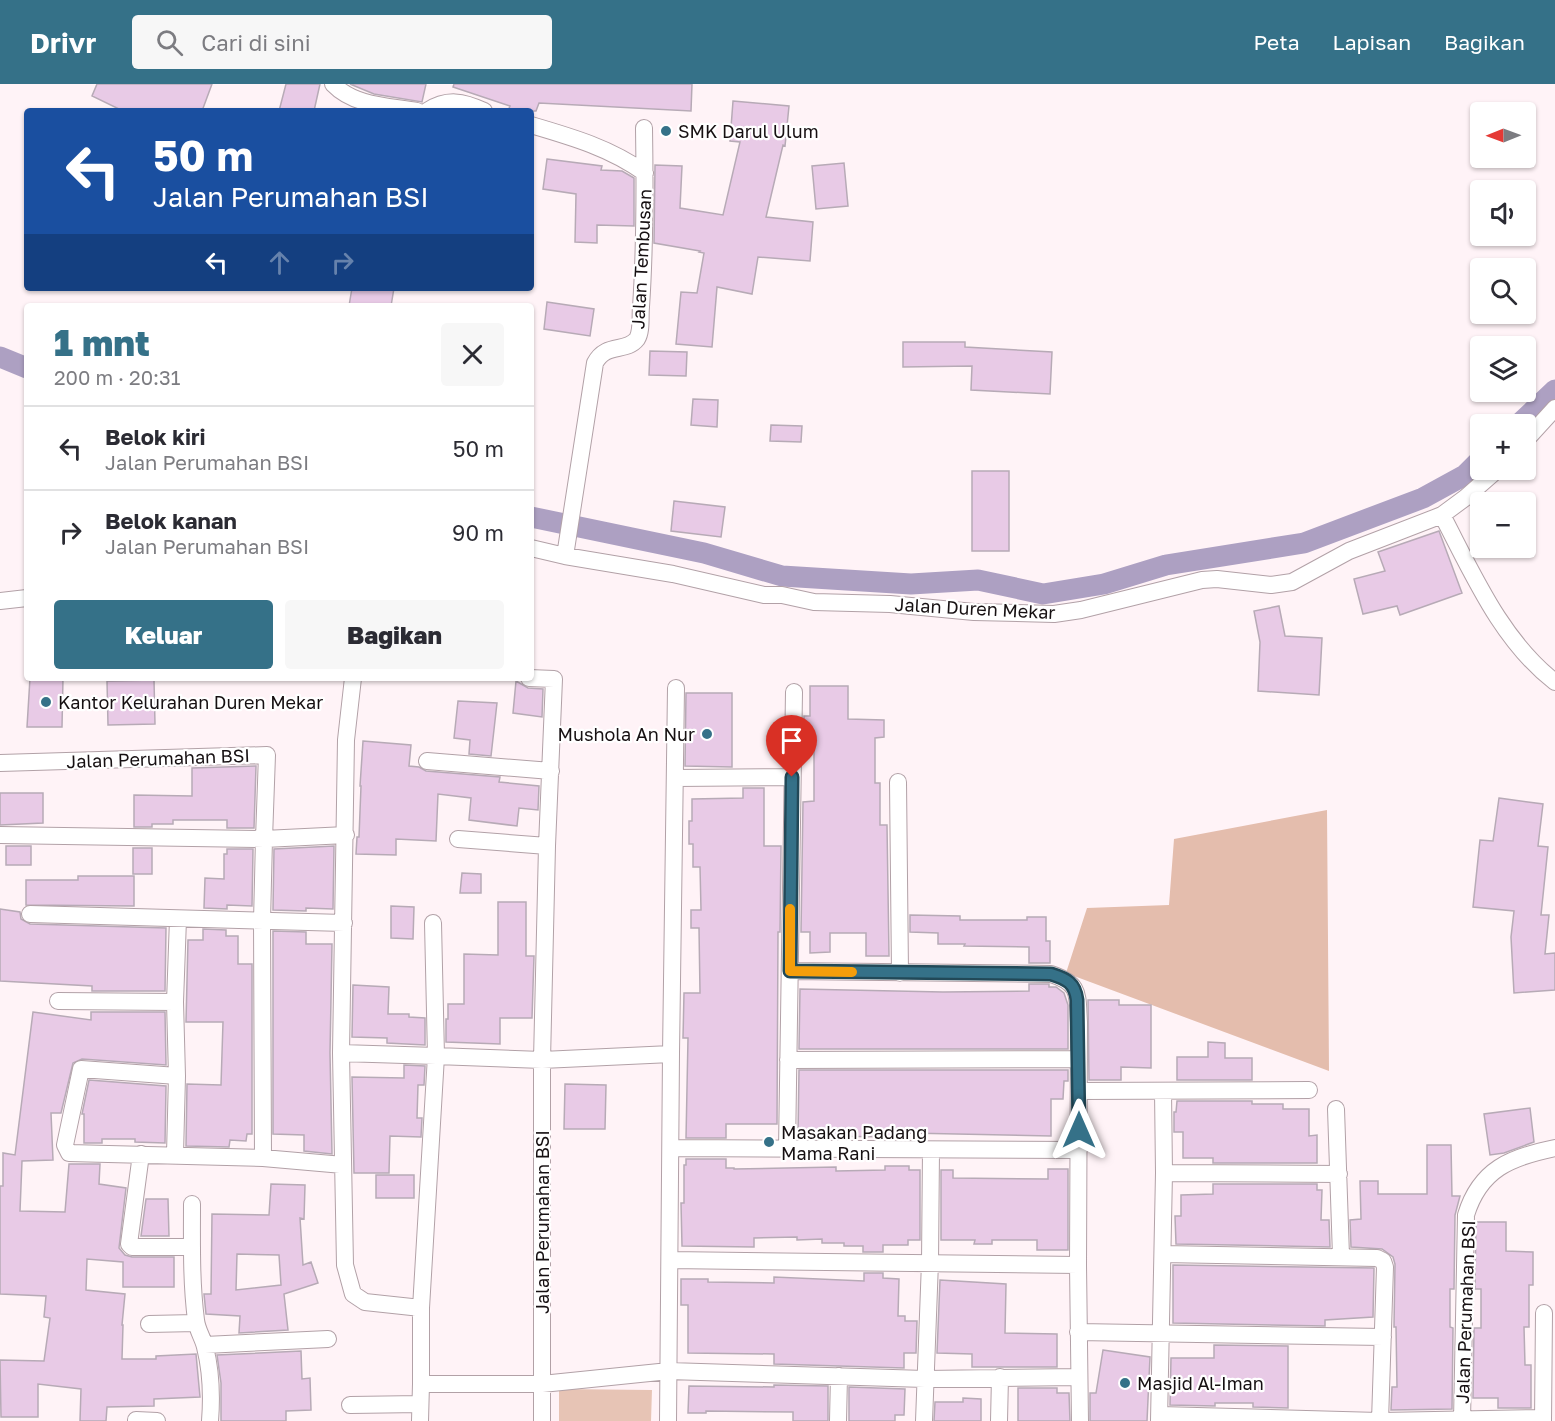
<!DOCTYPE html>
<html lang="id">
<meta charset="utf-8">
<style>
:root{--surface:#fff;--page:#f7f7f7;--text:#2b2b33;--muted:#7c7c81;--line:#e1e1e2;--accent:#357188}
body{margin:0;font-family:"Golos Text",sans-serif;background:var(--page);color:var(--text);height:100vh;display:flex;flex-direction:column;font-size:22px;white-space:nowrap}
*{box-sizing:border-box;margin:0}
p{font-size:20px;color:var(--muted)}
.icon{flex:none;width:33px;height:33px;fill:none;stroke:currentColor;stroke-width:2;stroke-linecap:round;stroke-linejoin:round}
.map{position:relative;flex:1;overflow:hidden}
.details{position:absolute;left:24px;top:219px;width:510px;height:378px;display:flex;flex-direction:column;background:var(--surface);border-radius:6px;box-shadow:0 2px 4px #0004}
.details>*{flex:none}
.top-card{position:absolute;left:24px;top:24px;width:510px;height:183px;border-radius:6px;box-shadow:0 2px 4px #0004;background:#1a4fa0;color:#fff;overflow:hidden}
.needle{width:39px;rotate:269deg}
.buttons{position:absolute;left:1470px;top:18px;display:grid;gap:12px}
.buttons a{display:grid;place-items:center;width:66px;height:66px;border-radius:6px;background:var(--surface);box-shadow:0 2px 4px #0004;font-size:30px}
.pin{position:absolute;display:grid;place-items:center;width:51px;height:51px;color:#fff;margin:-62px -26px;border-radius:50% 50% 50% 0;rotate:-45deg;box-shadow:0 0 6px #0007}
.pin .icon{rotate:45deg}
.me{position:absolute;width:66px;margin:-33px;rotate:0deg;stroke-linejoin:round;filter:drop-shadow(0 0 4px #0008)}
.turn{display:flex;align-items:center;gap:21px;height:126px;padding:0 30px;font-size:27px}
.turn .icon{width:78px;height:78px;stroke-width:2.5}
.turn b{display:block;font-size:42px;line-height:51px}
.lanes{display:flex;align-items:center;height:57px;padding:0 30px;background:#0003;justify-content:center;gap:30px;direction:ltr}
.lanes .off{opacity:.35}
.round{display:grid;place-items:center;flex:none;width:63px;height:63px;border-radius:6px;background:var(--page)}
.summary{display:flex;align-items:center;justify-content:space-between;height:102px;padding:0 30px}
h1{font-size:36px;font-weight:800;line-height:45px;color:var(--accent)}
.button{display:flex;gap:12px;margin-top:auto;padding:12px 30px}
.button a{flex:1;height:69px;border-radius:6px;background:var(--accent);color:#fff;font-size:24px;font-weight:800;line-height:69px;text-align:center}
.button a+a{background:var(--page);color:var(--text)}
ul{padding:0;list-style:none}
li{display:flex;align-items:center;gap:18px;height:84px;padding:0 30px;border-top:2px solid var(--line)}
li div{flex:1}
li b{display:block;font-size:22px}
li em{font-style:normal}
header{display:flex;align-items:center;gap:36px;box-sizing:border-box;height:84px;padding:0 30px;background:var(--accent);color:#fff}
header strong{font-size:28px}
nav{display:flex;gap:33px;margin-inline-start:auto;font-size:21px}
.search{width:420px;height:54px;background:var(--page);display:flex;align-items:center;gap:15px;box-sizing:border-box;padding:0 21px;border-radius:6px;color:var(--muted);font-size:22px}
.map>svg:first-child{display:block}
.green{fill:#e7c4b5}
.forest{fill:#e4bdad}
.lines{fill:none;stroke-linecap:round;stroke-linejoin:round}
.canal{stroke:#ada0c2;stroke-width:21}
.building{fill:#e8cae6;stroke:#b7aab6;stroke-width:1.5;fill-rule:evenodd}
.street-casing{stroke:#b2a1a7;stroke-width:18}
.street{stroke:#fff;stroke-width:16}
.route-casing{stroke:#224958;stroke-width:15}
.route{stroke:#357188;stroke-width:10}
.slow{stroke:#f59e0b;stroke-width:10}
.poi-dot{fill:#357188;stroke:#fff;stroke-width:2}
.labels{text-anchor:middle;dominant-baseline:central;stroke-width:4.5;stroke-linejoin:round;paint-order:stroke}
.poi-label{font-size:18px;fill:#161012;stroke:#fff;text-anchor:start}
.street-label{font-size:18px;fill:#161012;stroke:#fff}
</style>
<header>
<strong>Drivr</strong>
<div class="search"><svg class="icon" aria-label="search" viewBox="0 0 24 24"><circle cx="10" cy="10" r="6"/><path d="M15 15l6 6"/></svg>Cari di sini</div>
<nav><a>Peta</a><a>Lapisan</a><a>Bagikan</a></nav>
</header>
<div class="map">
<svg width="1555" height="1337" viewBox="0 0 1555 1337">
<rect width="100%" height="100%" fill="#fff3f7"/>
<path class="green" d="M 559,1305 L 652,1306 L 651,1337 L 559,1337 Z"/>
<path class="forest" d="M 1327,726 L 1329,987 L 1066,889 L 1087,824 L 1169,821 L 1174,755 Z"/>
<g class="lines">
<path class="canal" d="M 0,273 L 27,284
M 1519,340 L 1555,306
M 531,433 L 704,469 L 782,492 L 911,500 L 978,496 L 1043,510 L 1104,500 L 1166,481 L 1304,459 L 1423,414 L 1465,391 L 1480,376"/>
</g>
<path class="building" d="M 97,0 L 212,0 L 202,27 L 123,27 L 92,12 Z
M 286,0 L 320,0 L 314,27 L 279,27 Z
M 350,0 L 426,0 L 422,18 L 374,10 Z
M 454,0 L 692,0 L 691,27 L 539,19 L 536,27 L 508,27 L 510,22 L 453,3 Z
M 733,17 L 789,22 L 785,62 L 783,61 L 766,133 L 813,138 L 810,177 L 758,173 L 752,210 L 717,203 L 712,263 L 676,260 L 681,208 L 697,209 L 704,169 L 699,168 L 700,167 L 654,159 L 655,81 L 682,82 L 680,124 L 723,131 L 740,58 L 730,57 Z
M 547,75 L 602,82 L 601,86 L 622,87 L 634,94 L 634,142 L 597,141 L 597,159 L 575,158 L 576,110 L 543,105 Z
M 844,79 L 848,122 L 816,125 L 812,82 Z
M 352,204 L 394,204 L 391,222 L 349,222 Z
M 547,218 L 594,225 L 590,252 L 544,245 Z
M 903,258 L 965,258 L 965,263 L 1052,268 L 1050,310 L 971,306 L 972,282 L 903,283 Z
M 650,267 L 687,268 L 686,292 L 649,291 Z
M 693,315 L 718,316 L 717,343 L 691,341 Z
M 771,341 L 802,342 L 801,358 L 770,357 Z
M 972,387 L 1009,387 L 1009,467 L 972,467 Z
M 674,417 L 725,423 L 721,453 L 671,447 Z
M 1439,447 L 1462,509 L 1400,531 L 1397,522 L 1363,530 L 1354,495 L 1385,487 L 1378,468 Z
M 1279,522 L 1285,552 L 1322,554 L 1319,611 L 1258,607 L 1260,558 L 1254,527 Z
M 30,594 L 63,594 L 62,643 L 27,643 Z
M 154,596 L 155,640 L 108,641 L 107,597 Z
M 516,597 L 528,604 L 543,605 L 542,633 L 513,629 Z
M 810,602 L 848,602 L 848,635 L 884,636 L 884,653 L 875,654 L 875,699 L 880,699 L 880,741 L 887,741 L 889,872 L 866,872 L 866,849 L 830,849 L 830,868 L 810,869 L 810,848 L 801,848 L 803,718 L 814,717 L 814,653 L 804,654 L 804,632 L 810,632 Z
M 686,609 L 732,609 L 732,683 L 685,682 Z
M 458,617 L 497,619 L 491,672 L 469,670 L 470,656 L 454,654 Z
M 363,657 L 411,661 L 409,682 L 419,683 L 426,687 L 500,693 L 499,698 L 539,702 L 538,726 L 519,724 L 517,742 L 469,736 L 471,714 L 438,710 L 436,757 L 396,755 L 396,771 L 356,770 L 357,753 L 359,753 L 361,702 L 360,702 Z
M 256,682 L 254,744 L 227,744 L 227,736 L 173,736 L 173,740 L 152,740 L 152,743 L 134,743 L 134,711 L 192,712 L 192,684 Z
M 743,704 L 764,704 L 764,762 L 781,762 L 780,848 L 778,848 L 777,1040 L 726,1040 L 726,1054 L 686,1054 L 688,954 L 683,954 L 684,909 L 700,909 L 699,844 L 691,844 L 691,826 L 701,826 L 700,783 L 693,783 L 693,760 L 689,760 L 689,737 L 692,737 L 692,715 L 743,714 Z
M 0,709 L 43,709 L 43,739 L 0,741 Z
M 1499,714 L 1543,720 L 1538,762 L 1548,763 L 1541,831 L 1549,831 L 1545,870 L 1555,869 L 1555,906 L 1514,909 L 1511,853 L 1514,827 L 1473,823 L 1480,756 L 1493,757 Z
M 6,762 L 31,762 L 31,781 L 6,781 Z
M 334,762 L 333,825 L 306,824 L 306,827 L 273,826 L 274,765 Z
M 133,764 L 152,764 L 152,790 L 133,790 Z
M 227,765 L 253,765 L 252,822 L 227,821 L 227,825 L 204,824 L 205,794 L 224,795 L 224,770 L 227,770 Z
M 462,789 L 481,790 L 481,809 L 460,809 Z
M 78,792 L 134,792 L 134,822 L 26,821 L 26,796 L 78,796 Z
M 498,818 L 526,818 L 526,872 L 534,872 L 532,934 L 500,934 L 500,960 L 446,958 L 446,935 L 448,935 L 448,920 L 464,920 L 464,870 L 498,871 Z
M 391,822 L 414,823 L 413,855 L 391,854 Z
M 0,825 L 20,828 L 21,835 L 30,840 L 166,844 L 165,907 L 92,907 L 92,902 L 0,897 Z
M 910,831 L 960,832 L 960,836 L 1027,836 L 1027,833 L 1046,833 L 1046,857 L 1050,857 L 1050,879 L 1029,879 L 1029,863 L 964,862 L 965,860 L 938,860 L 938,849 L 910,848 Z
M 203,845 L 226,846 L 226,852 L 238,852 L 238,880 L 252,880 L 252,1050 L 247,1050 L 246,1057 L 230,1056 L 229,1063 L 186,1062 L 187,1000 L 221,1001 L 223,938 L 186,938 L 188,856 L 203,856 Z
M 273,847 L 306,848 L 306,860 L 332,860 L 330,969 L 332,1070 L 304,1067 L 304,1051 L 273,1050 Z
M 1029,900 L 1049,900 L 1049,903 L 1056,903 L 1064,909 L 1068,921 L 1068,965 L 799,965 L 800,905 L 943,908 L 1029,907 Z
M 353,901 L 389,903 L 388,930 L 409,930 L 409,933 L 425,934 L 425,961 L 387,959 L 387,954 L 352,953 Z
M 1088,916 L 1119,916 L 1119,921 L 1151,921 L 1151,984 L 1121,983 L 1121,996 L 1089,996 Z
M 33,928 L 91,936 L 91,928 L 165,928 L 166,981 L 82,975 L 73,979 L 61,1029 L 51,1029 L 53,1076 L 22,1077 L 20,1127 L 65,1128 L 69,1080 L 100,1080 L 99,1100 L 126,1104 L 119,1164 L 125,1171 L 132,1173 L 174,1173 L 174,1203 L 123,1203 L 123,1178 L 87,1175 L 86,1206 L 125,1210 L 122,1241 L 123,1241 L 122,1275 L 156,1275 L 156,1272 L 196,1270 L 200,1313 L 154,1315 L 154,1322 L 107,1323 L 106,1337 L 80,1337 L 81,1305 L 38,1300 L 38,1333 L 1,1333 L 0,1276 L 44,1277 L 50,1234 L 44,1233 L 46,1212 L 0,1210 L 0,1102 L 3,1102 L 3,1069 L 15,1071 Z
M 1208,958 L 1225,959 L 1225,974 L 1252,974 L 1252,996 L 1177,996 L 1177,973 L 1208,973 Z
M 404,981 L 425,982 L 424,1001 L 418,1001 L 417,1034 L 422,1034 L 421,1053 L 390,1052 L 389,1089 L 354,1089 L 352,993 L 404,994 Z
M 799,986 L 1068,986 L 1068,997 L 1064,997 L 1063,1015 L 1051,1015 L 1051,1052 L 908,1049 L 908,1053 L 798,1052 Z
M 89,996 L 166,1002 L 165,1059 L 135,1058 L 135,1055 L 102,1055 L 102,1059 L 84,1059 L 84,1030 L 82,1030 Z
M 565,1000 L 606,1001 L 605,1045 L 564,1045 Z
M 1177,1017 L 1252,1017 L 1252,1020 L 1283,1020 L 1283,1025 L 1309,1025 L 1309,1052 L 1317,1051 L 1317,1079 L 1213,1079 L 1213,1074 L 1183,1074 L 1183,1048 L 1174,1048 L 1174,1028 L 1176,1028 Z
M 1530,1024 L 1534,1058 L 1504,1069 L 1490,1071 L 1484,1030 Z
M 1427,1061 L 1451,1061 L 1452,1112 L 1460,1112 L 1455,1131 L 1454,1205 L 1450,1205 L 1450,1243 L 1453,1244 L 1452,1325 L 1391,1326 L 1392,1303 L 1397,1303 L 1396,1243 L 1394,1243 L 1395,1180 L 1393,1173 L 1382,1165 L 1351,1163 L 1350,1136 L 1361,1135 L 1360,1097 L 1378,1097 L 1378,1110 L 1427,1110 Z
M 686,1075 L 726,1075 L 726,1084 L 734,1084 L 734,1085 L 836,1083 L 836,1087 L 885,1086 L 885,1082 L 909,1082 L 909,1086 L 920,1086 L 920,1156 L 908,1156 L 908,1161 L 883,1161 L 883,1168 L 863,1168 L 863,1162 L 844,1162 L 844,1159 L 822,1159 L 822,1155 L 797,1156 L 797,1153 L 754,1154 L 754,1163 L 682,1162 L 681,1119 L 684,1119 L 684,1081 L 686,1081 Z
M 1048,1085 L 1068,1085 L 1068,1166 L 1037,1166 L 1037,1156 L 992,1156 L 992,1160 L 974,1160 L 975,1156 L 941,1156 L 941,1086 L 953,1086 L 953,1094 L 1048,1095 Z
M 376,1091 L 414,1091 L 414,1114 L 376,1114 Z
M 271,1100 L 305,1101 L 304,1135 L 300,1134 L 303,1181 L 311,1178 L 318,1199 L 284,1210 L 288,1246 L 239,1249 L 240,1232 L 206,1230 L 204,1210 L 211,1210 L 212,1130 L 269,1131 ZM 237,1170 L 279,1171 L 281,1201 L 236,1206 Z
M 1213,1100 L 1317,1100 L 1317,1106 L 1322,1106 L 1321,1136 L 1329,1136 L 1330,1163 L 1176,1160 L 1175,1132 L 1181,1132 L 1181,1111 L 1213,1110 Z
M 146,1115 L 168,1115 L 169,1152 L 141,1152 Z
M 1476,1138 L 1506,1138 L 1506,1167 L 1533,1168 L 1533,1201 L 1529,1201 L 1529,1243 L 1524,1243 L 1525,1281 L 1531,1281 L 1531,1324 L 1498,1324 L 1498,1314 L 1473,1314 L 1474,1244 L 1481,1244 L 1481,1205 L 1475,1205 Z
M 1173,1181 L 1374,1184 L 1373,1233 L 1325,1236 L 1325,1242 L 1173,1239 Z
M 864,1189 L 883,1189 L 883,1194 L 899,1195 L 898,1232 L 905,1232 L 905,1237 L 917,1237 L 916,1269 L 904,1269 L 904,1284 L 774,1280 L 774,1270 L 688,1269 L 688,1221 L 681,1221 L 681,1195 L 708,1195 L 708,1198 L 774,1199 L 774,1193 L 864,1197 Z
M 940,1196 L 1006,1200 L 1005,1249 L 1057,1250 L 1057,1283 L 972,1283 L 972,1270 L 937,1269 Z
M 1214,1261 L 1288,1262 L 1288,1324 L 1253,1323 L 1253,1319 L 1215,1319 L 1215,1322 L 1170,1321 L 1171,1274 L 1214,1274 Z
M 1103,1266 L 1150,1273 L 1147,1337 L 1090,1337 L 1090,1309 L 1096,1309 Z
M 301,1267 L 302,1295 L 310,1294 L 311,1326 L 286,1327 L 286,1337 L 221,1337 L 221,1299 L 217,1271 Z
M 774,1301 L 828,1302 L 828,1337 L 793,1337 L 793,1328 L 706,1327 L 706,1329 L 688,1329 L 689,1302 L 774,1303 Z
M 849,1303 L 905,1305 L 904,1331 L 895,1331 L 895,1337 L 849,1337 Z
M 1018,1304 L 1057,1304 L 1057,1309 L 1069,1309 L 1070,1337 L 1018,1337 Z
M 963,1314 L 981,1315 L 981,1337 L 934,1337 L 935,1318 L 963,1318 Z"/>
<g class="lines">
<g class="street-casing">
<path id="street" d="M 333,0 C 354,22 388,22 417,27
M 427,27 C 447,14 463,17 484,27
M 531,41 C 572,53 610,64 645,89
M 1526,356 L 1555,324
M 1442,431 C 1473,490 1501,556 1555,598
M 531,464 L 565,472 L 673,490 L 764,511 L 782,511 L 814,518 L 890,520 L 974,528 L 1054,530 L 1081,526 L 1202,496 L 1217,495 L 1271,501 L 1292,498 L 1349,467 L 1442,431 L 1465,414 L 1497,386
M 565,472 L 595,279 C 606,258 626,269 637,255 C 642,247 640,232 641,223 C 645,163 645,103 644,44
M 0,517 L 27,514
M 353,594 L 346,656 L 341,969 L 345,1181 L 353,1210 L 365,1218 L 421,1224
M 529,594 L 554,595 L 547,762 L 542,976 L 542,1337
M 427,677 L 551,687
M 0,679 L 267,671 L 264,755 L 346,751
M 676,694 L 792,693
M 898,698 L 900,889
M 0,751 L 264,755 L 262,837 L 263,1074
M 458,755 L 547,762
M 30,830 L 344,839
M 790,887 L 1051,890 C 1081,900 1077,910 1079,938 L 1078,1181 L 1080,1337
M 58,917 L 175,918
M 341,969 L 436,972 L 433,839
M 671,970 L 676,604
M 788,976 L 1079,975
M 177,992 L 81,985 L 65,1061 L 69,1069 L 263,1074 L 343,1081
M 1079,1007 L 1309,1006
M 1336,1025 L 1341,1172
M 672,1064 L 1079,1066
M 787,1065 L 794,608
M 141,1070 L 129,1160 L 132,1163 L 192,1163
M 175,1070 L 177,992 L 175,918 L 178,835
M 1164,1089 L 1339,1090
M 192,1120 C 192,1158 191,1198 196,1236 C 197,1246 203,1254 205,1263 C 211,1287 212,1312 210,1337
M 1163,1170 L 1377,1174 L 1383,1177 L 1385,1183 L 1380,1337
M 670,1176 L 1078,1181
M 149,1240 L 196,1239
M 1078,1248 L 1383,1253
M 205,1261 L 328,1255
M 421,1300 L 421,1224 L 436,972 L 542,976 L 671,970 L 668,1337
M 350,1321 L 420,1320
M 1160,1331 L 1379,1337
M 136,1336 L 157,1337
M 420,1337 L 421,1300 L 542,1300 L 669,1287 L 925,1295 L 1079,1293
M 838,1337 L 839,1292
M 924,1337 L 930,1178 L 931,1066
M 999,1337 L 1000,1293
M 1159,1337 L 1164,1089 L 1163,1007
M 1382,1337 L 1543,1334
M 1462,1337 L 1466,1131 C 1480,1085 1511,1073 1555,1064
M 1543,1337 L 1544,1229"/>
</g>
<use href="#street" class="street"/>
</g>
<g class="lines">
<g class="route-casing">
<path id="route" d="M 792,693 L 790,887 L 1051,890 C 1067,895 1075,899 1077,916 L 1079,1046"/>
</g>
<use href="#route" class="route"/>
<path class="slow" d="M 790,825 L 790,887 L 852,888"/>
</g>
<g class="poi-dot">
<circle cx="666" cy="47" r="6"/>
<circle cx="46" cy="618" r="6"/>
<circle cx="707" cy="650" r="6"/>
<circle cx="769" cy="1058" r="6"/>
<circle cx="1125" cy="1299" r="6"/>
</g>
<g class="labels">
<g class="poi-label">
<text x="678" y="47">SMK Darul Ulum</text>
<text x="58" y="618">Kantor Kelurahan Duren Mekar</text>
<text x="695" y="650" text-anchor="end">Mushola An Nur</text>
<text x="781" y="1048">Masakan Padang<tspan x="781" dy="21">Mama Rani</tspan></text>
<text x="1137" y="1299">Masjid Al-Iman</text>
</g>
<g class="street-label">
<text transform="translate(641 175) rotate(-87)">Jalan Tembusan</text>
<text transform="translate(975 524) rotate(3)">Jalan Duren Mekar</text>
<text transform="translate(158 674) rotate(-2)">Jalan Perumahan BSI</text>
<text transform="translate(542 1138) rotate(-90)">Jalan Perumahan BSI</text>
<text transform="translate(1465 1228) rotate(-88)">Jalan Perumahan BSI</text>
</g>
</g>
</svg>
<div class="buttons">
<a><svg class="needle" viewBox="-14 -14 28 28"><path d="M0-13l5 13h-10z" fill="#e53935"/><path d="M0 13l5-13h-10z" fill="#7c7c81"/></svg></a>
<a><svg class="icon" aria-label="sound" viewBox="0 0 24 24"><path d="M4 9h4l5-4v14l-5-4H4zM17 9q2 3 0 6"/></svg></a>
<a><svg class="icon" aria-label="search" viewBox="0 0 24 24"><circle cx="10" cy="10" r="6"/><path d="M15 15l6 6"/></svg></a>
<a><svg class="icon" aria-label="layers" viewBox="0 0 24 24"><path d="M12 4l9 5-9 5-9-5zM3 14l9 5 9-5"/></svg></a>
<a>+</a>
<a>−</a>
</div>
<div class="pin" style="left:792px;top:693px;background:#d93025"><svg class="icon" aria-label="arrive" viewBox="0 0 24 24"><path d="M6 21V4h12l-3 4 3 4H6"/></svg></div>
<svg class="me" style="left:1079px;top:1046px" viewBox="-20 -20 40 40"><path d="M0-17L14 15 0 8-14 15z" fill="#357188" stroke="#fff" stroke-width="4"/></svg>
<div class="top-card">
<div class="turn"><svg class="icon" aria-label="left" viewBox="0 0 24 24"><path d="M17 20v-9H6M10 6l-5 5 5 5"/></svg><div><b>50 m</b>Jalan Perumahan BSI</div></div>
<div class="lanes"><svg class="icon" aria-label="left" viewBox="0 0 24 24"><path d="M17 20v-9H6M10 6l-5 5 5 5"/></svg><svg class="icon off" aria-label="ahead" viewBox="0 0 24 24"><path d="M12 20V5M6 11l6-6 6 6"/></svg><svg class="icon off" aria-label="right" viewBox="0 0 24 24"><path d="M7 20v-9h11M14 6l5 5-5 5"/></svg></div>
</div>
<section class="details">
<div class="summary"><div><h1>1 mnt</h1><p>200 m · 20:31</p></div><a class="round"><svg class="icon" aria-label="close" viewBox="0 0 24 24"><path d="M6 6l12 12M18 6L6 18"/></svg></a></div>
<ul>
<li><svg class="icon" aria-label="left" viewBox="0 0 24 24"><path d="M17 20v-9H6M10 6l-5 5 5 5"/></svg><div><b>Belok kiri</b><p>Jalan Perumahan BSI</p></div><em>50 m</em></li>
<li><svg class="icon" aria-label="right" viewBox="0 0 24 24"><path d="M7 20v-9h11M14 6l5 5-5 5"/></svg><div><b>Belok kanan</b><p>Jalan Perumahan BSI</p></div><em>90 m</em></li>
</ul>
<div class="button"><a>Keluar</a><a>Bagikan</a></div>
</section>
</div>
